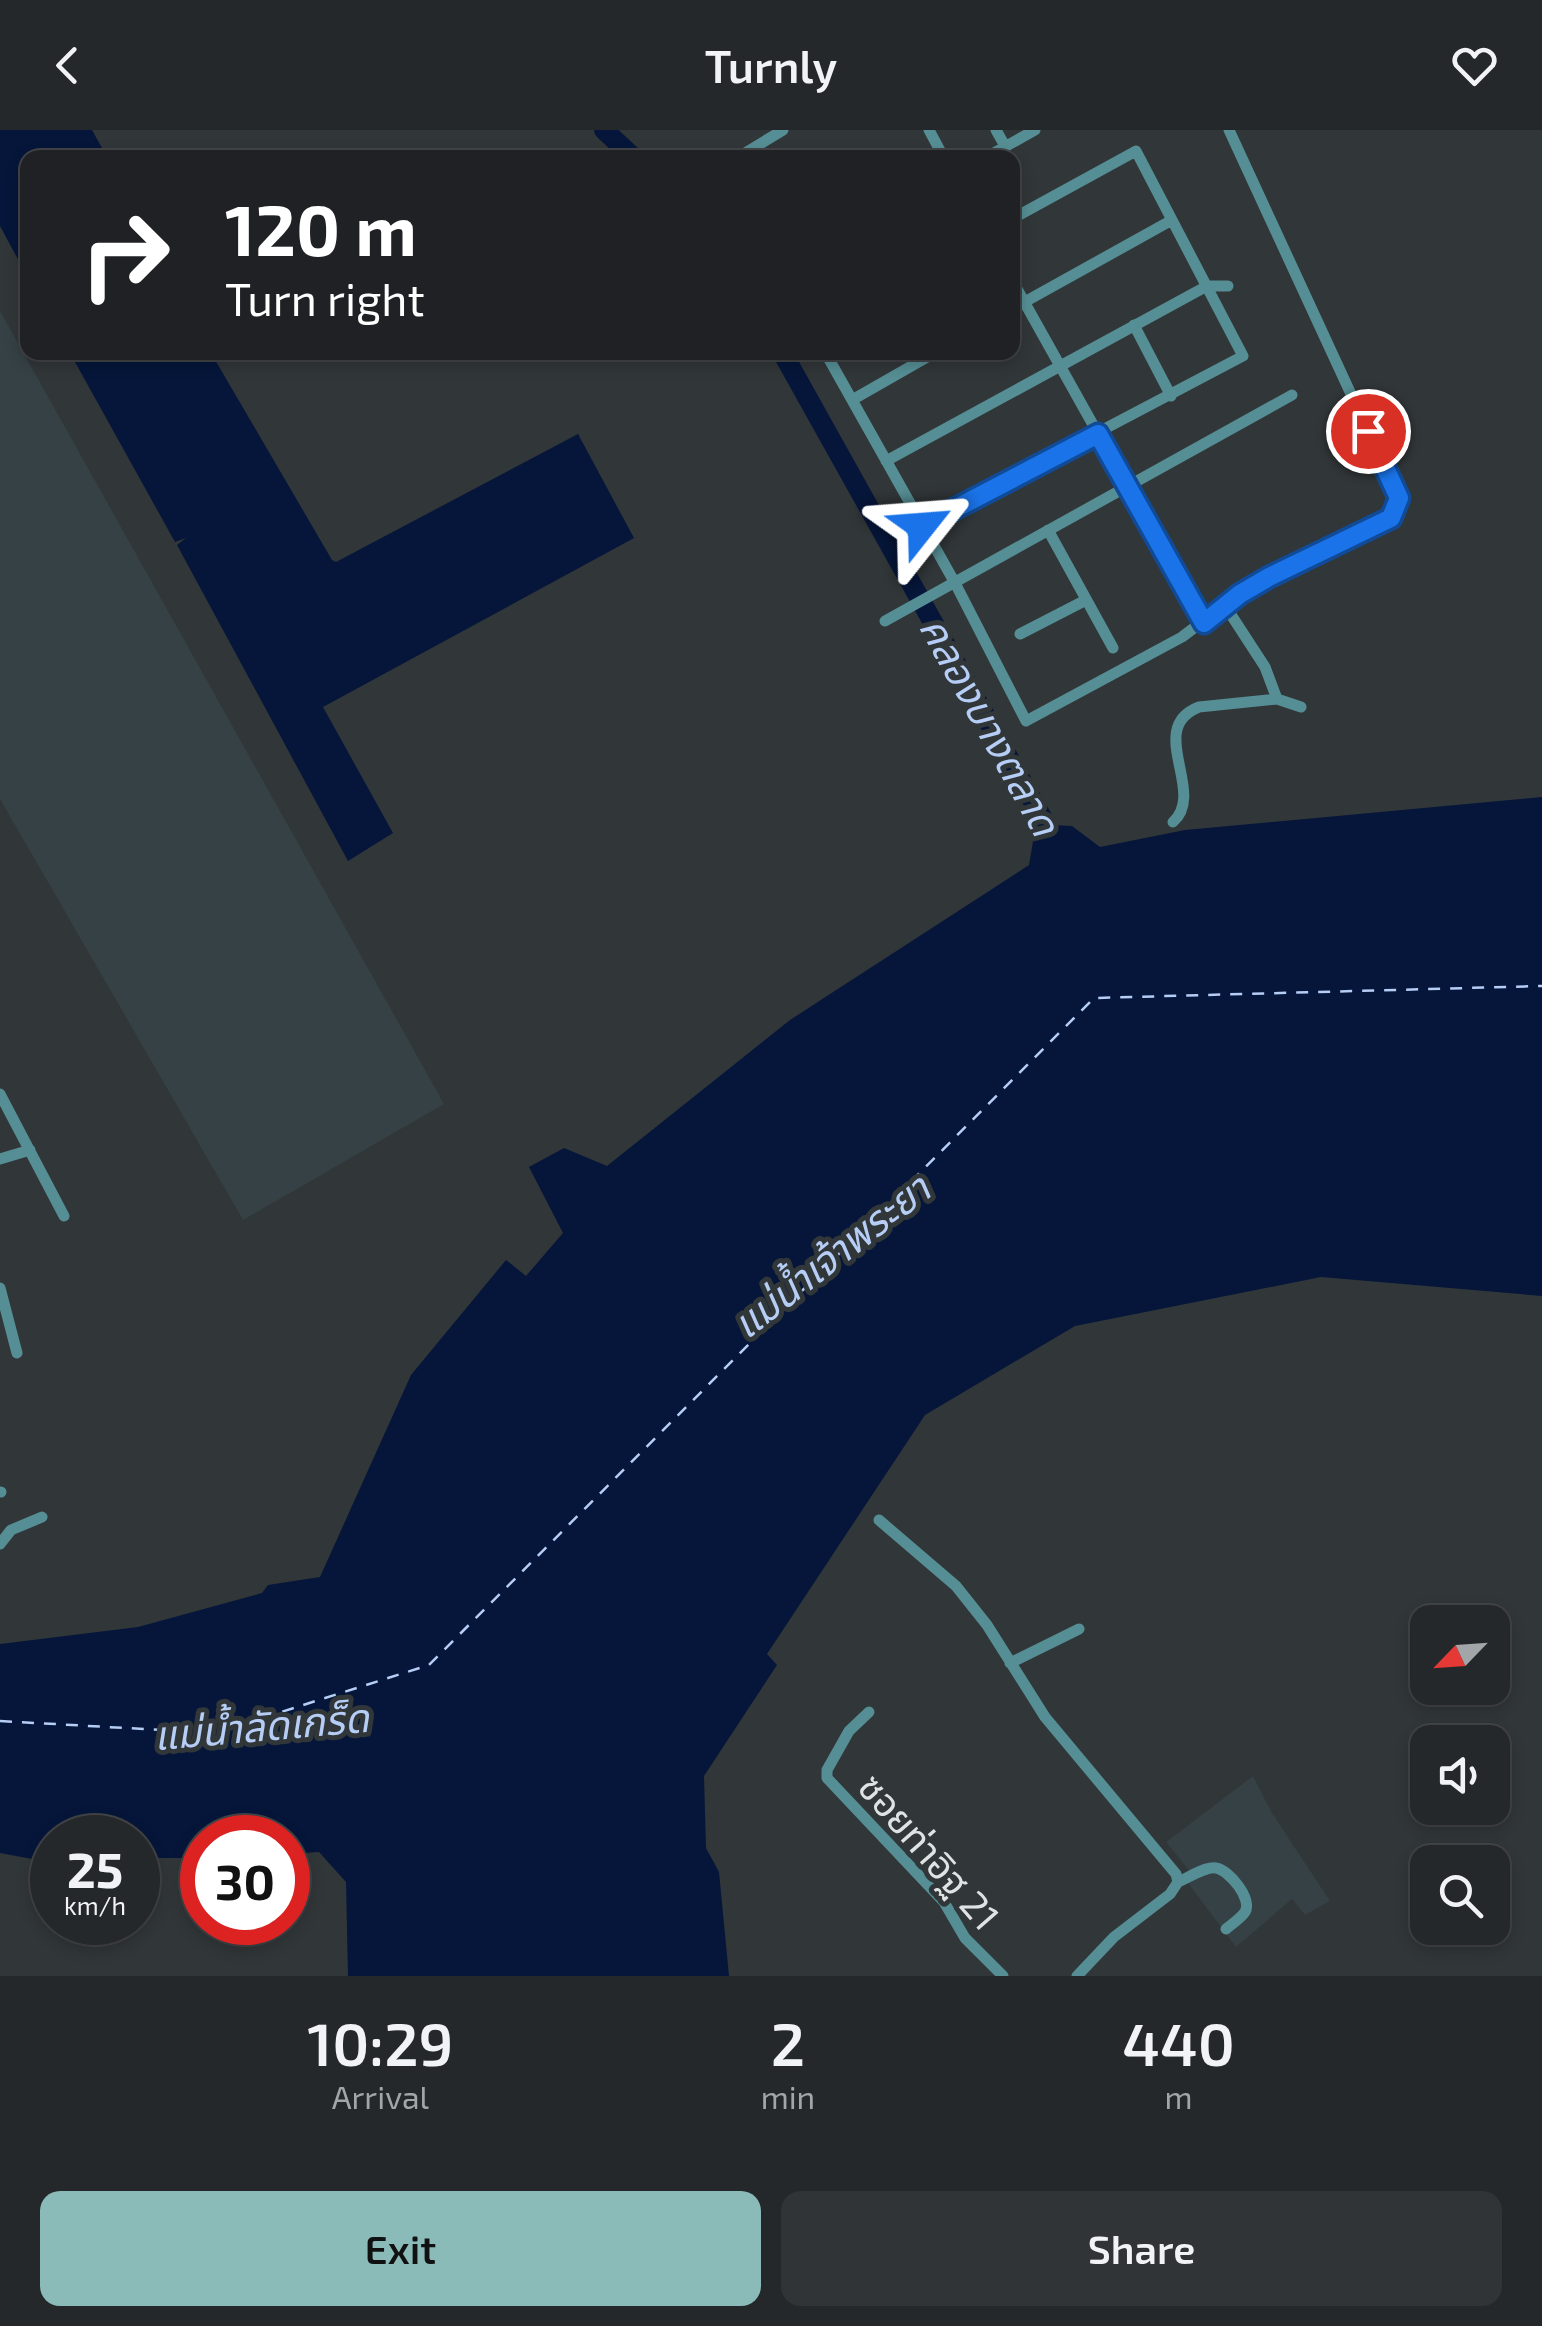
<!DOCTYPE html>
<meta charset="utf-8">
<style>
:root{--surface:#25282a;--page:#313436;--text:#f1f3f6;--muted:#a3a6a8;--line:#424447;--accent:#8bbbb9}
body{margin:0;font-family:"Exo 2","Noto Sans Thai",sans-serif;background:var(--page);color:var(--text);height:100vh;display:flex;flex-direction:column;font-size:38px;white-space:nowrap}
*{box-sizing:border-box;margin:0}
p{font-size:32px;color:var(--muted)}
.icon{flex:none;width:55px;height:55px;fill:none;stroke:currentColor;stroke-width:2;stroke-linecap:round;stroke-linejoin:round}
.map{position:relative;height:1846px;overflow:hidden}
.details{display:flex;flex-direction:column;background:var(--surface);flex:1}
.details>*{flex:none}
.hud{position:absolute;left:20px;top:20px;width:1000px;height:210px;border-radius:20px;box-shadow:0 5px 15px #0003,0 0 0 2px var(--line);background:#202124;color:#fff;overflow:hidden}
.needle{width:65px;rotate:245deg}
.buttons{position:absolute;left:1410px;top:1475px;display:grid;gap:20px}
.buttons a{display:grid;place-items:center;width:100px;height:100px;border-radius:20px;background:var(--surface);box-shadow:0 5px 15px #0003,0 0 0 2px var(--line);font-size:50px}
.speed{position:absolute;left:30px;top:1685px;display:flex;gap:20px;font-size:50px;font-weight:700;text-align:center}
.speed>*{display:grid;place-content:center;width:130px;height:130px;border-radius:50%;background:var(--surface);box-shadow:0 5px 15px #0003,0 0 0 2px var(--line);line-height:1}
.speed small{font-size:25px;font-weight:400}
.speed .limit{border:15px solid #d22;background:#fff;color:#111}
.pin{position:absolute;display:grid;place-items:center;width:85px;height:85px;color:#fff;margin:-42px;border:5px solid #fff;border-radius:50%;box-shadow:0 2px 10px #0007}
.me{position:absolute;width:110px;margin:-55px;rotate:62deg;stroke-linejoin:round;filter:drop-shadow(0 0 8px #0008)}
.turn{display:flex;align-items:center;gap:35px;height:210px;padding:0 40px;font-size:45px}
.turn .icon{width:130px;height:130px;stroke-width:2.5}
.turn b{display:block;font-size:70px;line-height:85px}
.eta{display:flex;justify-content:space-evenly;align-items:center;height:170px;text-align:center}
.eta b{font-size:60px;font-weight:600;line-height:70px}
.primary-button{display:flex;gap:20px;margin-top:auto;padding:20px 40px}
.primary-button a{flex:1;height:115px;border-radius:20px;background:var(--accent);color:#111;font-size:40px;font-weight:600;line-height:115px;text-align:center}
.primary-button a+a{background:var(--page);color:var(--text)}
header{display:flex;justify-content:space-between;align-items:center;height:130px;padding:0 40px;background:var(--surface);font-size:45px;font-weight:600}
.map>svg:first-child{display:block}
.built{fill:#354145}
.water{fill:#05163a}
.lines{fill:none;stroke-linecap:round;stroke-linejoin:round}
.river{stroke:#05163a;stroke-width:20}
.ferry{stroke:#b6cdf6;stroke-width:2.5;stroke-dasharray:12 10;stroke-linecap:butt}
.street{stroke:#558e94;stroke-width:11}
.route-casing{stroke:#114b97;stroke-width:25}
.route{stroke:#1a73e8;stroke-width:18}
.labels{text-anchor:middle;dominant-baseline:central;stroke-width:10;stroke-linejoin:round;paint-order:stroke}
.street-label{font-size:38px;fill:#e0e3e4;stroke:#313638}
.water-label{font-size:40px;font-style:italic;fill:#b6cdf6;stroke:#313638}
</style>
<header><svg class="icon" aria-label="back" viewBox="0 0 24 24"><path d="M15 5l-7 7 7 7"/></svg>Turnly<svg class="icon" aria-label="heart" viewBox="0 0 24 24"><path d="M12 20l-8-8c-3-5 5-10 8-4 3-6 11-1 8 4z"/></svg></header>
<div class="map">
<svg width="1542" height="1846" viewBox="0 0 1542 1846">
<rect width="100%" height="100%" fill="#313638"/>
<path class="built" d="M 0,181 L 444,974 L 243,1090 L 0,669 Z
M 1253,1646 L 1272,1683 L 1330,1771 L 1305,1785 L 1292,1769 L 1236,1817 L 1188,1753 L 1192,1744 L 1166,1712 Z"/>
<path class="water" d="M 0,0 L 92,0 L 107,27 L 28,28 L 27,146 L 0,96 Z
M 70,223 L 211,223 L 332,430 L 336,432 L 578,304 L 634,408 L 323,577 L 393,703 L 348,731 L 177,415 L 186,408 L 175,412 Z
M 1542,667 L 1542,1166 L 1321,1147 L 1075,1196 L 925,1285 L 767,1524 L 777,1535 L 704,1646 L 706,1718 L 719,1742 L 729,1846 L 348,1846 L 346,1752 L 319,1722 L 288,1724 L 288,1708 L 202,1708 L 202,1728 L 138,1728 L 138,1708 L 52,1708 L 52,1727 L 49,1732 L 0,1723 L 0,1514 L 138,1497 L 262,1463 L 268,1455 L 320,1447 L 411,1245 L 506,1130 L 526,1146 L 563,1103 L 529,1037 L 564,1018 L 607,1036 L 790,890 L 1029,735 L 1036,694 L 1072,696 L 1100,717 L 1185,700 Z"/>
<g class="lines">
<path class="river" d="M 604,0 L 634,28
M 782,222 L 1059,718"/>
<path class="ferry" d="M 0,1591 L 215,1603 L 429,1535 L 1094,868 L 1542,856"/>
<path class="street" d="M 929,0 L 944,28
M 996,0 L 1005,16
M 737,28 L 783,0
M 985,28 L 1035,0
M 1012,150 L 1204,493
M 1012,179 L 1172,90
M 1134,195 L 1171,266
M 825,222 L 955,453 L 1026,591 L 1182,507 L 1240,463 L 1269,447 L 1391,388 L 1399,368 L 1229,0
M 852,270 L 936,222
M 886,331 L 1207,156 L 1228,156
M 922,395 L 1243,226 L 1136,21 L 1012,89
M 1048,400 L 1113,518
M 1226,477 L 1265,537 L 1277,569
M 885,491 L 1292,265
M 1020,504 L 1086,470
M 1173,692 C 1207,662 1145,598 1199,577 L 1277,569 L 1301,577
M 0,964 L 64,1086
M 0,1029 L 30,1020
M 0,1158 L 17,1223
M 0,1362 L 1,1362
M 879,1390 L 956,1456 L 987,1495 L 1045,1587 L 1176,1744 L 1178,1752 L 1170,1764 L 1114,1807 L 1077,1846
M 0,1414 L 11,1400 L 42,1387
M 1010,1533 L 1079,1499
M 869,1582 L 849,1601 L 827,1640 L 827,1648 L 944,1772 L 965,1808 L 1003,1846
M 1178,1752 C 1188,1748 1206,1736 1216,1738 C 1229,1740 1253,1769 1245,1782 C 1241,1788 1232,1794 1226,1799"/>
</g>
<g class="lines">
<g class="route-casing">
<path id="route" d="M 922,396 L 1098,304 L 1204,493 L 1240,464 L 1269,447 L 1391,388 L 1399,368 L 1368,301"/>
</g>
<use href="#route" class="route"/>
</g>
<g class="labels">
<g class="street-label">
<text transform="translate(930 1721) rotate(49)">ซอยท่าอิฐ 21</text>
</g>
<g class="water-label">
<text transform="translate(991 595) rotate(61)">คลองบางตลาด</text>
<text transform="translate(830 1125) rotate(-38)">แม่น้ำเจ้าพระยา</text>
<text transform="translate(261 1595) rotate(-5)">แม่น้ำลัดเกร็ด</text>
</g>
</g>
</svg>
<div class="buttons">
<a><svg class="needle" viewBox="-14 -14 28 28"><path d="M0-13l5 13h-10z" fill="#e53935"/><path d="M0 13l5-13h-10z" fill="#a3a6a8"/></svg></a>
<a><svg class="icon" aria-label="sound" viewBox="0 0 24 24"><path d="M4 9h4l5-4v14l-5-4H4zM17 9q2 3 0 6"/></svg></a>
<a><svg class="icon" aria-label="search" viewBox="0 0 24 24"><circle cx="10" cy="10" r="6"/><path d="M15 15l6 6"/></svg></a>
</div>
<div class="speed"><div>25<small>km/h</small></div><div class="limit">30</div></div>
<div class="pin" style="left:1368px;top:301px;background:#d93025"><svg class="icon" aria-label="arrive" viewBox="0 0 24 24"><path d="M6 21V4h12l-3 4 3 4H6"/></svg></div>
<svg class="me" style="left:922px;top:396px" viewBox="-20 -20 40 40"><path d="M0-17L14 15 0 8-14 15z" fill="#1a73e8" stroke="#fff" stroke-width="4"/></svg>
<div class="hud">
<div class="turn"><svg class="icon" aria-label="right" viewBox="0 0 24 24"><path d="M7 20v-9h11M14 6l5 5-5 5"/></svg><div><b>120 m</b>Turn right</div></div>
</div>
</div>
<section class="details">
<div class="eta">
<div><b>10:29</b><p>Arrival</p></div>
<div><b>2</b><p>min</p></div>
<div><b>440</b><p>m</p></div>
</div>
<div class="primary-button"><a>Exit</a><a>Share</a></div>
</section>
